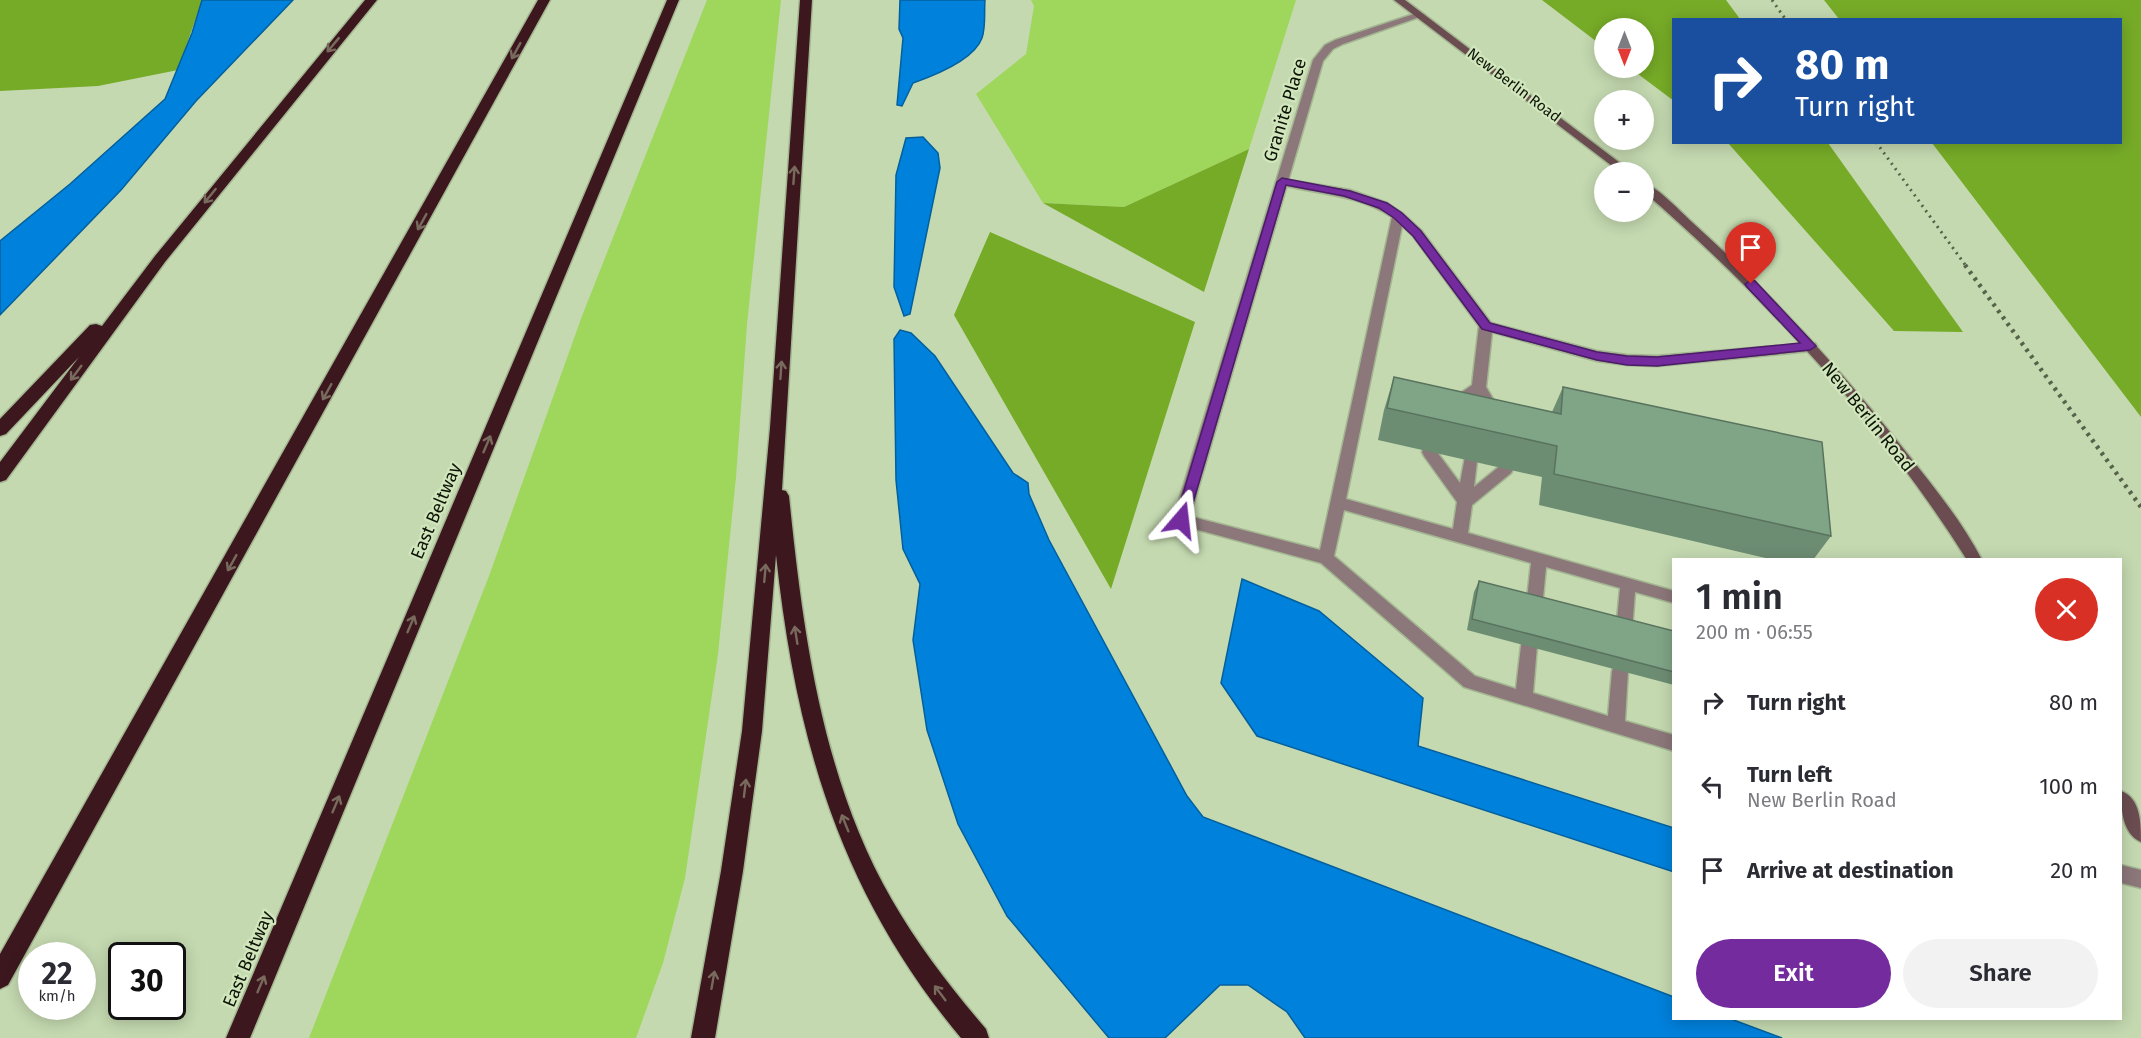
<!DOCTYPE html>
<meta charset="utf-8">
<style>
:root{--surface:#fff;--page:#f2f2f3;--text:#2b2b33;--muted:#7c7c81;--accent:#732b9e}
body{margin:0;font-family:"Fira Sans",sans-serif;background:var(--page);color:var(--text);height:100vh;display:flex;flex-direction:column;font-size:22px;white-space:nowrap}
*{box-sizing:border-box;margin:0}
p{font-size:20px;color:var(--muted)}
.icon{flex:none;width:33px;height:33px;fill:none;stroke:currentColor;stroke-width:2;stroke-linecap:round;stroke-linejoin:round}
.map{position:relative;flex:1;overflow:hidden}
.drawer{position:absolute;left:1672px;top:558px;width:450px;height:462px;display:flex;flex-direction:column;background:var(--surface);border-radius:0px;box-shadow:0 3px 15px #0003}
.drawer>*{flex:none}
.top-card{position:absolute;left:1672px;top:18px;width:450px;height:126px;border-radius:0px;box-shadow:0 3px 15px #0003;background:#1a4fa0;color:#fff;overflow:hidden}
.needle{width:39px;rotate:180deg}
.fabs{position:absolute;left:1594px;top:18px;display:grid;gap:12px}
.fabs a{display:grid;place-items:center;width:60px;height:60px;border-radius:50%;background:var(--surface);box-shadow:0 3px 15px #0003;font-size:30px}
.speed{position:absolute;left:18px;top:942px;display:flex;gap:12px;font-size:30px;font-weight:700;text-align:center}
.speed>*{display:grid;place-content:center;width:78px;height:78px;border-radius:50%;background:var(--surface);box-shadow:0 3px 15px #0003;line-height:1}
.speed small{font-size:15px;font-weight:400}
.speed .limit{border:3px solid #111;border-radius:9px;background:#fff;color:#111}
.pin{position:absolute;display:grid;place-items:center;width:51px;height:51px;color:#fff;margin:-62px -26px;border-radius:50% 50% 50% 0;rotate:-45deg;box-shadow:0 0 6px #0007}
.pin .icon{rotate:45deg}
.me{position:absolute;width:66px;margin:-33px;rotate:17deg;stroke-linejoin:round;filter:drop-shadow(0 0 4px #0008)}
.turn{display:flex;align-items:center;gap:21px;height:126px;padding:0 24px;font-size:27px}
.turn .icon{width:78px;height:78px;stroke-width:2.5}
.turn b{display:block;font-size:42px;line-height:51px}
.round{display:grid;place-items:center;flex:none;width:63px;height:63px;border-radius:32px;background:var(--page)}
.head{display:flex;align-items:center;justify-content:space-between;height:102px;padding:0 24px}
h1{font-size:36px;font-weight:600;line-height:45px}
.primary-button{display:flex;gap:12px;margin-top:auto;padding:12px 24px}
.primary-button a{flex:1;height:69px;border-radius:36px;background:var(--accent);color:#fff;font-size:24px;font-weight:600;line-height:69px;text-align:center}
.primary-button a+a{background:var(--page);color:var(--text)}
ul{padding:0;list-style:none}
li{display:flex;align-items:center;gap:18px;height:84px;padding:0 24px}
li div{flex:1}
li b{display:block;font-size:22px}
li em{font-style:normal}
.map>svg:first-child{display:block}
.green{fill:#9fd65c}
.forest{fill:#76ab27}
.water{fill:#0081dc;stroke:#04609c;stroke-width:1.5}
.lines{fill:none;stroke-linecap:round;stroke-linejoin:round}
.lane-casing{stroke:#a3b691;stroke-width:3}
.street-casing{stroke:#a3b691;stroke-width:3}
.secondary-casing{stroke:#a3b691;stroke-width:3}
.highway-casing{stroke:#a3b691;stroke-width:3}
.lane{fill:#8c777a;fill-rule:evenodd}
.street{fill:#8c777a;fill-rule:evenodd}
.secondary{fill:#6b4d51;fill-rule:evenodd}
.highway{fill:#3c171e;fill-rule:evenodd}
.rail-far1{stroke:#56634a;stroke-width:3;stroke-dasharray:2 4.5;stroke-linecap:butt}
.rail{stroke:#56634a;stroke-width:4.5;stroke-dasharray:3 5;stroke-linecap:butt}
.wall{fill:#6d8d73}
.building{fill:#7fa486;stroke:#59735e;stroke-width:1.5}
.oneway{stroke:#786a5d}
.route{fill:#732b9e;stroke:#4b1c67;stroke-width:1.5}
.labels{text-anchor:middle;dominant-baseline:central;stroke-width:4.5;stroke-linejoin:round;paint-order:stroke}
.far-street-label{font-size:15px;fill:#0d1406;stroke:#d1e6bc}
.street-label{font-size:18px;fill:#0d1406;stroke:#d1e6bc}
</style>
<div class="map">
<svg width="2141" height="1038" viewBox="0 0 2141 1038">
<rect width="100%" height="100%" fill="#c4d9b0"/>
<path class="green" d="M 707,0 L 781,0 L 747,324 L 736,477 L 718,654 L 685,878 L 663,963 L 636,1038 L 309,1038 L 489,576 L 582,316 Z
M 1031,0 L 1296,0 L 1249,149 L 1124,207 L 1043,203 L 976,94 L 1026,54 L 1034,6 Z"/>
<path class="forest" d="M 0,0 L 202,0 L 178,70 L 98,86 L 0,91 Z
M 1542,0 L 1726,0 L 1740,19 L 1674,20 L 1674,101 L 1630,68 L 1644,68 L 1644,28 L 1605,28 L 1605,48 Z
M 1824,0 L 2141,0 L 2141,417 L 1932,143 L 2121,142 L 2121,20 L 1839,19 Z
M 1728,143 L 1828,143 L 1963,332 L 1894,331 Z
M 1249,149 L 1204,292 L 1043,203 L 1124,207 Z
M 990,232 L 1195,322 L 1111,589 L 954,315 Z"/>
<path class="water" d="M 202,0 L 293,0 L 196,101 L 121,190 L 0,315 L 0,241 L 70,184 L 165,99 L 192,33 Z
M 900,0 L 985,0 C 984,11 986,27 982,38 C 974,60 933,76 913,83 L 902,106 L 897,105 L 903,38 L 899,29 Z
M 923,137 L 938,153 L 940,168 L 910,314 L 904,316 L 894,287 L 896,175 L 906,138 Z
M 900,330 L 911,333 L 935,356 L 1013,473 L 1028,483 L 1029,494 L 1049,540 L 1187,796 L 1203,817 L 1674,997 L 1674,1018 L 1731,1019 L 1782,1038 L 1305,1038 L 1287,1012 L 1248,985 L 1220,985 L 1165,1038 L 1109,1038 L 1007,916 L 958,824 L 927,730 L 913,640 L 920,584 L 903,549 L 896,480 L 894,339 Z
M 1242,579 L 1319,611 L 1423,698 L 1418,746 L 1674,828 L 1674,872 L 1257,736 L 1221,683 Z"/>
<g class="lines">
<g class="lane-casing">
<path id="lane" d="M 1282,179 L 1350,190 L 1387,203 L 1402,213 L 1421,230 L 1491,323 L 1597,351 L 1627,355 L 1657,356 L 1815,343 L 1817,346 L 1810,351 L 1657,366 L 1627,365 L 1597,361 L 1492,332 L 1486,387 L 1503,416 L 1501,420 L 1491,420 L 1479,399 L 1473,398 L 1453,411 L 1448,410 L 1446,406 L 1448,402 L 1472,385 L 1479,326 L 1413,236 L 1402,226 L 1346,499 L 1453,529 L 1457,502 L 1424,456 L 1422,452 L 1424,448 L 1434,448 L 1460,483 L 1465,457 L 1475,457 L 1477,461 L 1474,487 L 1501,465 L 1511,465 L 1513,469 L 1511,473 L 1472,505 L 1468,533 L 1674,591 L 1674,603 L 1635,592 L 1632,631 L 1630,636 L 1624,638 L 1618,636 L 1616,631 L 1620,588 L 1546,567 L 1542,608 L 1540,613 L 1534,615 L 1528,613 L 1526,608 L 1531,563 L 1344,510 L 1334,556 L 1475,676 L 1516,689 L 1521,646 L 1523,641 L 1529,639 L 1535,641 L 1537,646 L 1533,693 L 1608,716 L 1612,671 L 1614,666 L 1620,664 L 1626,666 L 1628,671 L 1625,721 L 1674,735 L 1674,751 L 1464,687 L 1321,563 L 1176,524 L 1173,520 L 1176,516 L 1181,514 L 1320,550 L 1392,217 C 1357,194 1317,194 1278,184 L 1276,182 Z
M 2121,865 L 2141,870 L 2141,888 L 2121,883 Z"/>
</g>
<g class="street-casing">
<path id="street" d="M 1417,13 L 1425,15 L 1343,44 L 1333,49 L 1323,61 L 1189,520 L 1186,524 L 1176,524 L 1173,520 L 1313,60 L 1325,45 L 1335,40 Z"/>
</g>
<g class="secondary-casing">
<path id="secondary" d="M 1394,0 L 1405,0 L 1632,172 L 1620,172 Z
M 1644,183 C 1658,187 1681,212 1693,223 C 1771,293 1841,370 1906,452 C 1933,486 1962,521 1982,560 L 1967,560 C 1880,422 1766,298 1644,192 Z
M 2121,791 C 2141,798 2141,824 2141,842 C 2122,834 2121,808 2121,791 Z"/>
</g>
<g class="highway-casing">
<path id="highway" d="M 365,0 L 377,0 L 165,262 L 6,480 L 0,482 L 0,462 L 79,357 L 6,434 L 0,436 L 0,419 L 90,325 L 96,324 L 102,326 L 155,256 Z
M 538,0 L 550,0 L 8,985 L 0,989 L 0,954 Z
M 667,0 L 679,0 L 250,1038 L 226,1038 Z
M 800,0 L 812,0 L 782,490 L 786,491 L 789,496 C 803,633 822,779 892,900 C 919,947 951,988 986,1029 L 989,1038 L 961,1038 C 840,893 796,740 776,555 L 762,731 L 743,871 L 715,1038 L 691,1038 L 721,871 L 742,731 L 770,428 Z"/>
</g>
<use href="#lane" class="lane"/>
<use href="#street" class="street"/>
<use href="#secondary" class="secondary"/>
<use href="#highway" class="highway"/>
<path class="rail-far1" d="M 1772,0 L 1786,20
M 1876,142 L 1966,266"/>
<path class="rail" d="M 1965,265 L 2141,507"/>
</g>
<path class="wall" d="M 1394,377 L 1552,412 L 1563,387 L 1831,536 L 1813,560 L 1774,560 L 1539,505 L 1542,477 L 1378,440 L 1384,410 Z
M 1479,581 L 1674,631 L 1674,685 L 1467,630 L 1474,592 Z"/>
<path class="building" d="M 1394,377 L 1561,414 L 1563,387 L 1822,442 L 1831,536 L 1554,474 L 1557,446 L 1387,408 Z
M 1479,581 L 1674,631 L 1674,672 L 1472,619 Z"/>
<defs><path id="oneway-shaft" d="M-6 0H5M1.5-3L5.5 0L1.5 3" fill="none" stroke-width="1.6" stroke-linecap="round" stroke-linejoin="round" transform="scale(1.5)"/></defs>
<g class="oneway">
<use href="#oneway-shaft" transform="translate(333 45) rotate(130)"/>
<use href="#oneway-shaft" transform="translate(516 51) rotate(119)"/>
<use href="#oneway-shaft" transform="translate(794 175) rotate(-86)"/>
<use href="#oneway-shaft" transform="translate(210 196) rotate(129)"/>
<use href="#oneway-shaft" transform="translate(422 222) rotate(119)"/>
<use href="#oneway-shaft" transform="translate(781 370) rotate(-86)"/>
<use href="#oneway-shaft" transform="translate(76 373) rotate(127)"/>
<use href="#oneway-shaft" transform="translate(327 392) rotate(119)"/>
<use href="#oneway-shaft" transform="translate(487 444) rotate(-67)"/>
<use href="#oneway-shaft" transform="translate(232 563) rotate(119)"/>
<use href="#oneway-shaft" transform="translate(765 573) rotate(-85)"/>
<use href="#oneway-shaft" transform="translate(411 624) rotate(-67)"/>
<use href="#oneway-shaft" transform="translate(796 635) rotate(-99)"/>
<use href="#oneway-shaft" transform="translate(745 788) rotate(-83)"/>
<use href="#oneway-shaft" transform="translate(336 804) rotate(-67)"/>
<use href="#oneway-shaft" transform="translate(845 823) rotate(-112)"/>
<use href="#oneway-shaft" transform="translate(713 980) rotate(-80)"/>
<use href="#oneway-shaft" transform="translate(261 984) rotate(-67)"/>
<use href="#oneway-shaft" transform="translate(940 993) rotate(-127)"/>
</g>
<path class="route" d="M 1282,178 L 1350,191 L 1387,203 L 1402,213 L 1421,231 L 1490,323 L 1597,352 L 1627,356 L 1657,357 L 1800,343 L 1747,287 L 1745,284 L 1751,280 L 1755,281 L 1816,346 L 1810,350 L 1657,366 L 1627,365 L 1597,360 L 1482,329 L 1413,236 L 1394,218 L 1379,208 L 1344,196 L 1286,185 L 1188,520 L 1181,526 L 1175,520 L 1277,182 Z"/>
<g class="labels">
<g class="far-street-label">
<text transform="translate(1514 85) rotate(37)">New Berlin Road</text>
</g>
<g class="street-label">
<text transform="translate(1285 110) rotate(-73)">Granite Place</text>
<text transform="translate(1868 417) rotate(51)">New Berlin Road</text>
<text transform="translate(436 511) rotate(-67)">East Beltway</text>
<text transform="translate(248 959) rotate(-67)">East Beltway</text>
</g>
</g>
</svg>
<div class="fabs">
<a><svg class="needle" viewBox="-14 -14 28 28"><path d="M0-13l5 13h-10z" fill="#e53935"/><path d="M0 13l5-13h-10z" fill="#7c7c81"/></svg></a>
<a>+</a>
<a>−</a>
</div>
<div class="speed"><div>22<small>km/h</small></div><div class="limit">30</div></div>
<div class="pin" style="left:1751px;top:284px;background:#d93025"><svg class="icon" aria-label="arrive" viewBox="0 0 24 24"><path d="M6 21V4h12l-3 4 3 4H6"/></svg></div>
<svg class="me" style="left:1181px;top:520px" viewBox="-20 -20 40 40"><path d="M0-17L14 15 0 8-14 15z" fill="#732b9e" stroke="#fff" stroke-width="4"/></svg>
<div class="top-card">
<div class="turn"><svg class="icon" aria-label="right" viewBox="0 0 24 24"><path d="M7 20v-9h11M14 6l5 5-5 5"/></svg><div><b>80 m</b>Turn right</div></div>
</div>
<section class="drawer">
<div class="head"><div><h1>1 min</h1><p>200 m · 06:55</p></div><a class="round" style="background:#d93025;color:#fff"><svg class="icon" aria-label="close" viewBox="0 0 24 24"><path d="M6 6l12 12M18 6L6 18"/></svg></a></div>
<ul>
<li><svg class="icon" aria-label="right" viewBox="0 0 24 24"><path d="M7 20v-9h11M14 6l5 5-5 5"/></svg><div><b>Turn right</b></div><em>80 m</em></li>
<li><svg class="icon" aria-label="left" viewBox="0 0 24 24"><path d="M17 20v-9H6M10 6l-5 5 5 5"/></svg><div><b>Turn left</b><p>New Berlin Road</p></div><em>100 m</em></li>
<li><svg class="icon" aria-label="arrive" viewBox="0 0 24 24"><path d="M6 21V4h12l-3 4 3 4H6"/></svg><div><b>Arrive at destination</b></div><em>20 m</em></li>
</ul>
<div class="primary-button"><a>Exit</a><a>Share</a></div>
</section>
</div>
